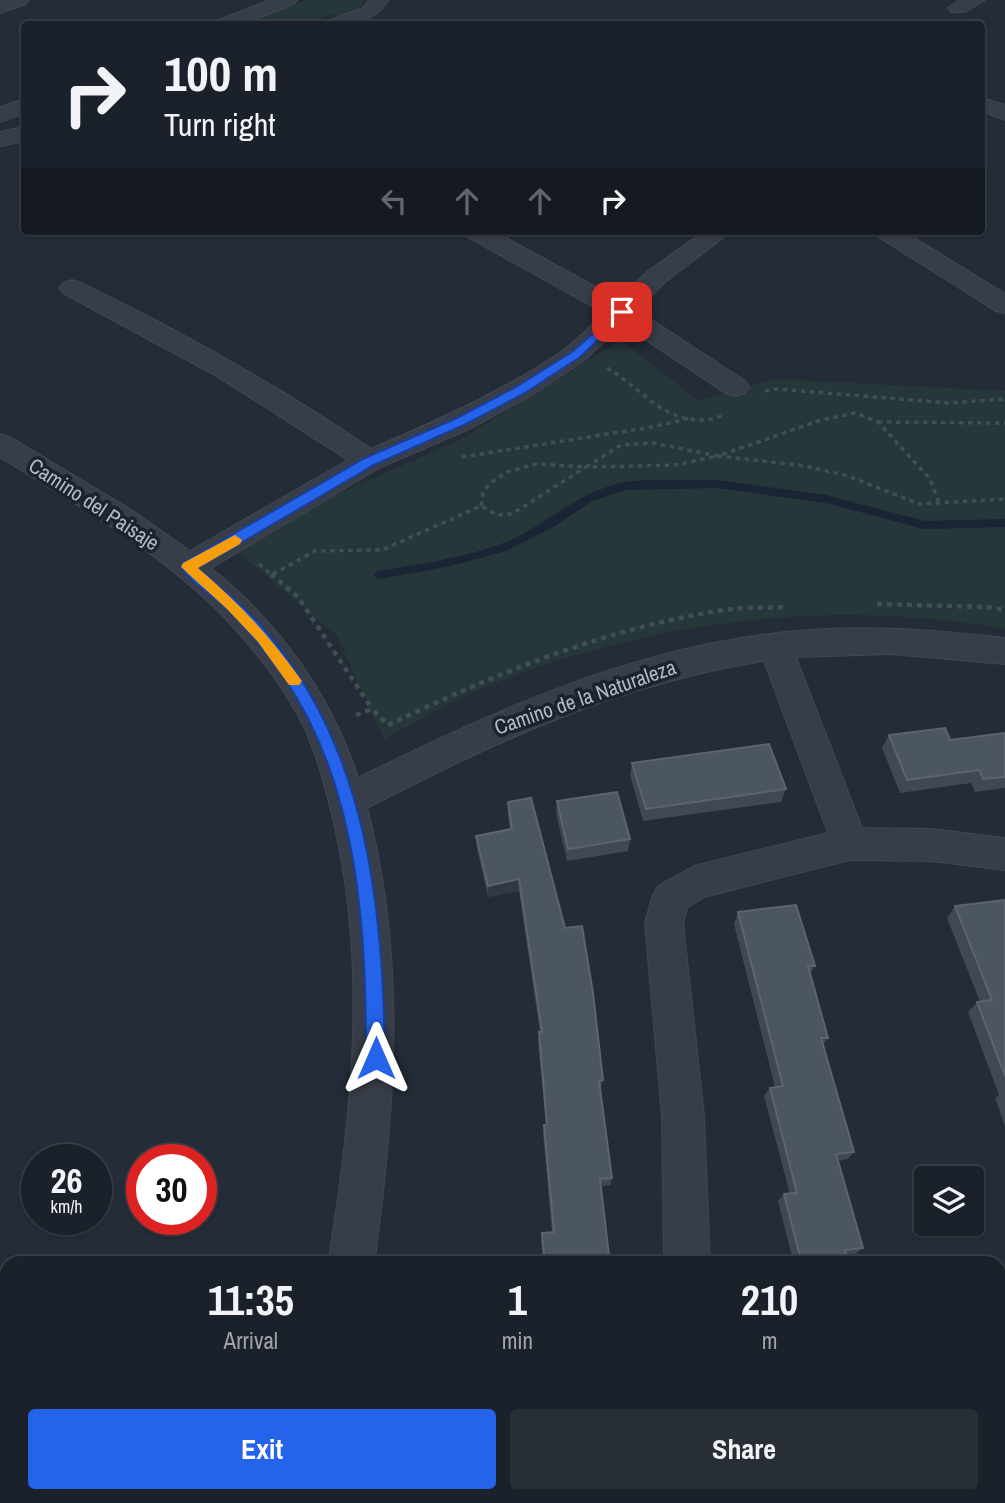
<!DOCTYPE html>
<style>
:root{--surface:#1b212a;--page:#282e36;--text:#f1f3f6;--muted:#a0a3a8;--line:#393e47;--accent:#2563eb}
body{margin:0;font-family:"Archivo Narrow",sans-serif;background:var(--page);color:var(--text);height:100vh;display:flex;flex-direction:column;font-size:26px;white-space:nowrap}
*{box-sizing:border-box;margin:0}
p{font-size:23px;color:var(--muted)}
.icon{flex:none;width:38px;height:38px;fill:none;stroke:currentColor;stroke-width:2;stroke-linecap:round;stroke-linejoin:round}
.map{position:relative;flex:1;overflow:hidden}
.sheet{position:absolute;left:0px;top:1256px;width:1006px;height:247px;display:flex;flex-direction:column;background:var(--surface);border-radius:21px 21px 0 0;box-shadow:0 2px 5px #0004,0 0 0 2px var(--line)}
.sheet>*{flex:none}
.hud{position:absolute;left:21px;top:21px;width:964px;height:214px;border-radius:7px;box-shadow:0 2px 5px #0004,0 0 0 2px var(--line);background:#1b212a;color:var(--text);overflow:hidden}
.controls{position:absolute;left:914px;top:1166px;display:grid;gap:14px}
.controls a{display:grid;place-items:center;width:70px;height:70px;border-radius:7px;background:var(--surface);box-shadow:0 2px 5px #0004,0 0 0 2px var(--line);font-size:35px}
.speed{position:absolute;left:21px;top:1144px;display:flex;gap:14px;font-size:35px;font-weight:700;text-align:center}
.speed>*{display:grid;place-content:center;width:91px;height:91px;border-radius:50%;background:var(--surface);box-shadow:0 2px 5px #0004,0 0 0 2px var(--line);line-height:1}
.speed small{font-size:18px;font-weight:400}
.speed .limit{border:10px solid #d22;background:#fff;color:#111}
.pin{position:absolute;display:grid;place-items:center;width:60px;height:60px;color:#fff;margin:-30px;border-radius:14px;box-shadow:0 4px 10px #0006}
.me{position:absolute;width:77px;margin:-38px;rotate:0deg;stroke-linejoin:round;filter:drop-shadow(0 0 5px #0008)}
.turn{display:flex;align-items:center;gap:24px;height:147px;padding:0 28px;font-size:32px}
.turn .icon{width:91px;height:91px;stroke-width:2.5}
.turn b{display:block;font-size:49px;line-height:60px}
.lanes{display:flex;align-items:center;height:66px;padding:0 28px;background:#0003;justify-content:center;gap:35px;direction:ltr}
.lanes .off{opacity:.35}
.eta{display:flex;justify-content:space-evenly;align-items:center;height:119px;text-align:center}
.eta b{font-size:42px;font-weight:700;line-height:49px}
.button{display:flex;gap:14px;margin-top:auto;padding:14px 28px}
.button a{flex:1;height:80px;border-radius:7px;background:var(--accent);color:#fff;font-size:28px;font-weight:700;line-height:80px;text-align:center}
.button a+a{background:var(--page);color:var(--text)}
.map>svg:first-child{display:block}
.green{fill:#263739}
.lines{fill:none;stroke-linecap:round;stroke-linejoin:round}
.stream{fill:#192434;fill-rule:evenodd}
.street-casing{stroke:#414751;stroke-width:2}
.path-far1{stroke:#3f5051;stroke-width:3.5;stroke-dasharray:4.5 4.5;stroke-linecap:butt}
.path{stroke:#3f5051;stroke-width:4.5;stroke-dasharray:5 5;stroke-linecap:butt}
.street{fill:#383e49;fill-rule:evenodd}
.wall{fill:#404856}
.shaded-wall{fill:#2f3845}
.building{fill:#4c5562;stroke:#5c6471;stroke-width:2}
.route{fill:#2563eb;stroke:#184099;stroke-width:2}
.slow{fill:#f59e0b}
.labels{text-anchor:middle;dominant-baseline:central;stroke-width:7;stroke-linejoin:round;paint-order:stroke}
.street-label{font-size:21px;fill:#b3b9c4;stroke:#1d232d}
</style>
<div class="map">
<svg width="1005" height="1503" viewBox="0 0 1005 1503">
<rect width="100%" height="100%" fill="#242c38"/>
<path class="green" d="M 308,0 L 365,0 L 357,10 L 345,16 L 330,15 L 305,24 L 241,24 Z
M 621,340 L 698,401 L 775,379 L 1005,391 L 1005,629 C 834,598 654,620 493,684 C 455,699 419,720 384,739 L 337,636 L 237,551 L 320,502 L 462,439 Z"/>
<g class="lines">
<path class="stream" d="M 717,480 L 826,495 L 924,521 L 1005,519 L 1005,527 L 924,529 L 826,503 L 717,488 L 626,490 L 592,501 L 557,525 L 506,551 L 446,567 L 378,579 L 373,575 L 378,571 C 418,564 460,559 498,545 C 543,529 578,490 626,482 C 653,478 689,481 717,480 Z"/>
<g class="street-casing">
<path id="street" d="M 0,0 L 29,0 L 26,4 L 0,13 Z
M 270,0 L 297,0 L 294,4 L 242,24 L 216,24 L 219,20 Z
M 369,0 L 389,0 C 372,23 356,26 328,24 L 331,20 L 363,8 Z
M 959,0 L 985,0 L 965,12 L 951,12 L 948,8 Z
M 982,98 L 1005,105 L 1005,120 L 982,111 Z
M 24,99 L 24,113 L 0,122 L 0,107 Z
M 24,127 L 24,141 L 0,146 L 0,132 Z
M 463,231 L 493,231 L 618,299 L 647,272 L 704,231 L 732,231 L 665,282 L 637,310 L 745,381 L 749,387 L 745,393 L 735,396 L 725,393 L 622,324 L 585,360 L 530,396 L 471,428 L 379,468 L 211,568 C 278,622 332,696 358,778 C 490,712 629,650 777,633 C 853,624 930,629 1005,638 L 1005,664 L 891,654 L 796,657 L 862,828 L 932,829 L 1005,838 L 1005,870 L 932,861 L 850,860 L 704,897 L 687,908 L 683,923 L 704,1116 L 710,1264 L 664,1264 L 662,1116 L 645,923 L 652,898 L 658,886 L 694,866 L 828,833 L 764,661 C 621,683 494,742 367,808 C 407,958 395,1111 374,1264 L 328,1264 C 352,1117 368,969 334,823 C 326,790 318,757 304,727 C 284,686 254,648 223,616 C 159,550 77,505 0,457 L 0,434 L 10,437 L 133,511 L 190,551 L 348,460 L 215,375 L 63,293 L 59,288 L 63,283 L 72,280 L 81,283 C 182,332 279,386 371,449 C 438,420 504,391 564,350 C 579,339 591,325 604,313 L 466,236 Z
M 874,231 L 903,231 L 1005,294 L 1005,313 L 996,311 L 877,236 Z
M 277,1496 L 327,1496 L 325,1503 L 275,1503 Z
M 659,1496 L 709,1496 L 708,1503 L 658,1503 Z"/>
</g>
<path class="path-far1" d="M 607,368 C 645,390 670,433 722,416
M 765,391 L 777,389 L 948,403 L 1005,399
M 878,422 L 1005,423
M 462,457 L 652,427 L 691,418
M 481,506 L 483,494 L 489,484 L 507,472 L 536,464 L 586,467 L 621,445 L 652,443 L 718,456 L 818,421 L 855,413 L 878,422 L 930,479 L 939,503
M 259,564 L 273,576
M 273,574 L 315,551 L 382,550 L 481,506 L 497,515 L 512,514 L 586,467 L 675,465 L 718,456 L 805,466 L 848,476 L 919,504 L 1005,499"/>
<path class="path" d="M 271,574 L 298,597 L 372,709
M 877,604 L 987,607 L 1005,610
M 356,715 L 372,709 L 388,725 C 495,674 606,628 724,610 C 745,607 767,608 788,607"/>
<use href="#street" class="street"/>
</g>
<path class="wall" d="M 1005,733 L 1005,788 L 975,792 L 971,783 L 900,793 L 882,748 L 889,735 L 950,740 Z
M 632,763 L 786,789 L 781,802 L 643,821 L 630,775 Z
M 557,801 L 630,839 L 628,851 L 567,861 L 556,813 Z
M 508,802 L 603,1080 L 600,1089 L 612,1178 L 610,1185 L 601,1186 L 610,1264 L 543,1264 L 541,1239 L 542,1233 L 552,1232 L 543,1133 L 544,1125 L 546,1125 L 538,1042 L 539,1032 L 540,1032 L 519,891 L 488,897 L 477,848 L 476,836 L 510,830 L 508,815 Z
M 1005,900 L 1005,1126 L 995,1098 L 999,1095 L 968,1012 L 977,1002 L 980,1002 L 947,918 L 955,906 Z
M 738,912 L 815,966 L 810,974 L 828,1038 L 823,1045 L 854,1152 L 847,1159 L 838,1161 L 863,1248 L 855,1254 L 846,1255 L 848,1264 L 794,1264 L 778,1201 L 784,1194 L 790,1194 L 764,1096 L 770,1088 L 775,1087 L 734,924 Z
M 760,1496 L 849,1496 L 852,1503 L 762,1503 Z"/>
<path class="shaded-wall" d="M 519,879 L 519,891 L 488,897 L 488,886 Z"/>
<path class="building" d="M 945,728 L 950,740 L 1005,733 L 1005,777 L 983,779 L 979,770 L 907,780 L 889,735 Z
M 769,744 L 786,789 L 646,809 L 632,763 Z
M 617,792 L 630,839 L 568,849 L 557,801 Z
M 531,798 L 565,928 L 582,926 L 593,993 L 603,1080 L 599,1081 L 612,1178 L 600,1179 L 610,1264 L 545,1264 L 542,1233 L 554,1232 L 544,1125 L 547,1125 L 539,1032 L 542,1032 L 519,879 L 488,886 L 476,836 L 512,829 L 508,802 Z
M 1005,900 L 1005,1076 L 977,1002 L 992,1000 L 955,906 Z
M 796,905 L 815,966 L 808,966 L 828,1038 L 821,1038 L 854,1152 L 836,1154 L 863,1248 L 845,1250 L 848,1264 L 802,1264 L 784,1194 L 797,1193 L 770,1088 L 783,1086 L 738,912 Z
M 514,1496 L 593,1496 L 594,1503 L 515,1503 Z
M 766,1496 L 849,1496 L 852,1503 L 769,1503 Z"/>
<path class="route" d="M 622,308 L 626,309 L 626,314 L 580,357 L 525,393 L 466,424 L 374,465 L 198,568 C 222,588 247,609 268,634 C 368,752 383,909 385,1058 L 382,1064 L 376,1067 L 369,1064 L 366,1058 C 366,929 359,789 285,679 C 268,654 249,631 228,610 C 213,595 192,584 181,567 L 183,563 L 365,458 L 457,418 L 516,387 L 572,352 Z"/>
<path class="slow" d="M 235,535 L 242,540 L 240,544 L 198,568 C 237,601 269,635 299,677 L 302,681 L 299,685 L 289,685 L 258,642 L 227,609 L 181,567 L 183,563 Z"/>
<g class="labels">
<g class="street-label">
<text transform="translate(94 504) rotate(33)">Camino del Paisaje</text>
<text transform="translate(585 697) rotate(-19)">Camino de la Naturaleza</text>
</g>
</g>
</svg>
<div class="controls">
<a><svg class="icon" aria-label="layers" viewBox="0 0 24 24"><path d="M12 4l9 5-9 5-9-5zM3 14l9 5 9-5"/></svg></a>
</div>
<div class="speed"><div>26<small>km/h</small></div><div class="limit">30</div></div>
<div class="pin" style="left:622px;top:312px;background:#d93025"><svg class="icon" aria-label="arrive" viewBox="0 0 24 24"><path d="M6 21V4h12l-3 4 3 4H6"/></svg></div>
<svg class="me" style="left:376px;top:1058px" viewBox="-20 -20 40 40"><path d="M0-17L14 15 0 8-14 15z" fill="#2563eb" stroke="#fff" stroke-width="4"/></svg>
<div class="hud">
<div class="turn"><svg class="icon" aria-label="right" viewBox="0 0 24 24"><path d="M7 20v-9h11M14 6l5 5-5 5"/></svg><div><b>100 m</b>Turn right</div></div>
<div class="lanes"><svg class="icon off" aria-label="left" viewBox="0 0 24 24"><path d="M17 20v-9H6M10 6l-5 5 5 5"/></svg><svg class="icon off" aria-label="ahead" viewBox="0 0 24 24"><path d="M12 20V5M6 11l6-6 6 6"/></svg><svg class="icon off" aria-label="ahead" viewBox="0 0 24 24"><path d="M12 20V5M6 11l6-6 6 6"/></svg><svg class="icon" aria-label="right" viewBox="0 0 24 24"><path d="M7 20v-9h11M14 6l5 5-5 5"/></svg></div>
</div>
<section class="sheet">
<div class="eta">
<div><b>11:35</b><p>Arrival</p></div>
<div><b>1</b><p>min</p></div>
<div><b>210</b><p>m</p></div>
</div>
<div class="button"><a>Exit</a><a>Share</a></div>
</section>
</div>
